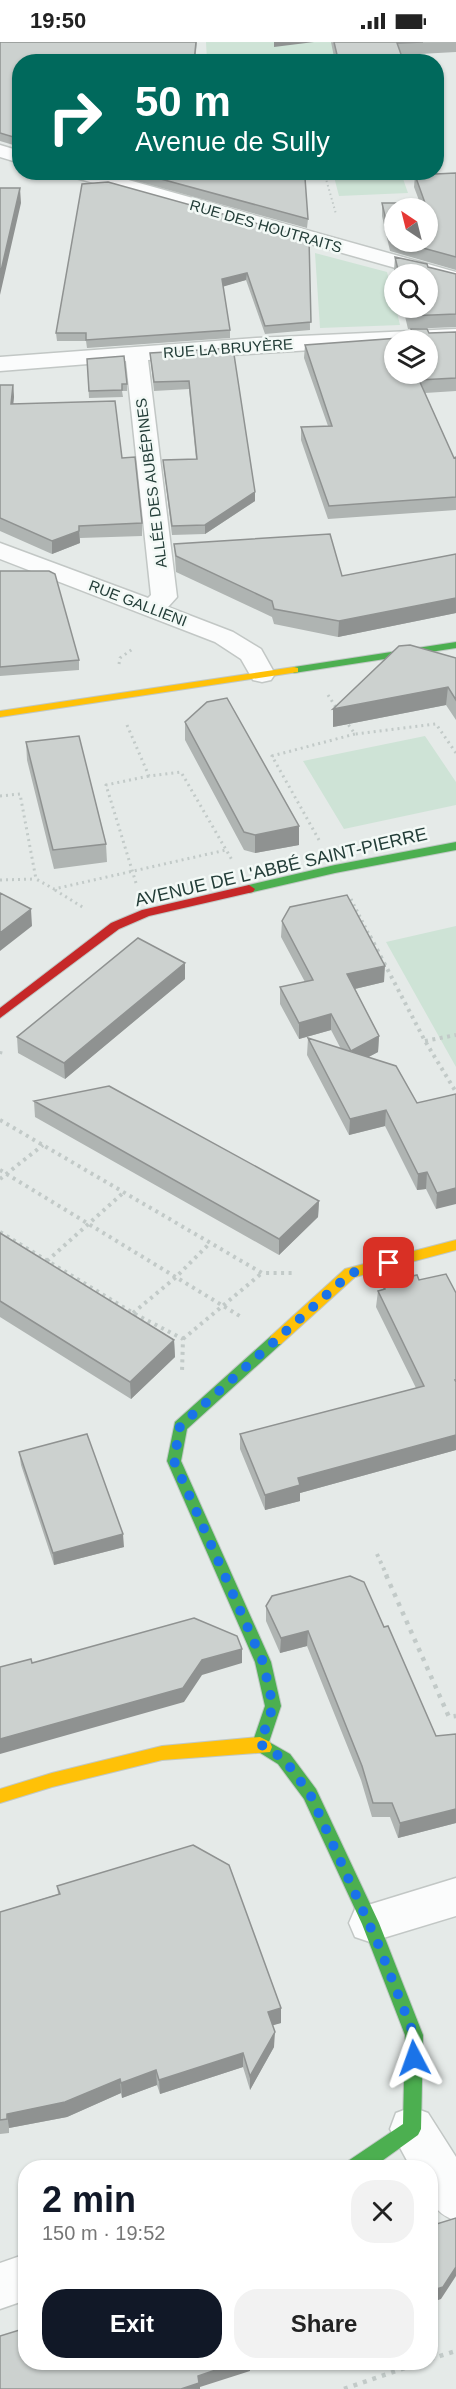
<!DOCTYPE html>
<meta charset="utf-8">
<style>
:root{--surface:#fff;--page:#f2f2f2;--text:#222;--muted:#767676;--accent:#111827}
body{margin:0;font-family:Arial,sans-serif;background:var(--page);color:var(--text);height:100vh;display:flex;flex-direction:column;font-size:22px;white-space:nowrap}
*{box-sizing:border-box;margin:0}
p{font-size:20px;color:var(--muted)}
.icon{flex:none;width:33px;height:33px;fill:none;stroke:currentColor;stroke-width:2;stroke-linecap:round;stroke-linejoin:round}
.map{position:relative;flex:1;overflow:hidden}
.details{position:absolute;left:18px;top:2118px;width:420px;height:210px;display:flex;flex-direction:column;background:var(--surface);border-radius:24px;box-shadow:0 2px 4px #0004}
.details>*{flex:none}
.guide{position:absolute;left:12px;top:12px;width:432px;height:126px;border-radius:24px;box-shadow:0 2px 4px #0004;background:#00695c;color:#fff;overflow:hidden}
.needle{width:39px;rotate:325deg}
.tools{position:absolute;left:384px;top:156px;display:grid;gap:12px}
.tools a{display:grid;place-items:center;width:54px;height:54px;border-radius:50%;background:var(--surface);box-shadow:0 2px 4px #0004;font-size:30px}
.pin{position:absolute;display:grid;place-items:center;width:51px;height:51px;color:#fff;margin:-26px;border-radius:12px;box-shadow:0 3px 9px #0006}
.me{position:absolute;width:66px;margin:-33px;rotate:356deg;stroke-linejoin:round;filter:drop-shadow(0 0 4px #0008)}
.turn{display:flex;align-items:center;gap:21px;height:126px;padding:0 24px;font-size:27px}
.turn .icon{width:78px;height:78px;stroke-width:2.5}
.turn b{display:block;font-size:42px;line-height:51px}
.round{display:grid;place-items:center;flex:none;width:63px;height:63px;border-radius:24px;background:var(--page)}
.head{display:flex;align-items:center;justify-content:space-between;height:102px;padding:0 24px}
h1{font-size:36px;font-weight:700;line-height:45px;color:var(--accent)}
.primary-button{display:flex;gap:12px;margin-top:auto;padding:12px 24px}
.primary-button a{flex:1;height:69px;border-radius:24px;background:var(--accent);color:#fff;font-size:24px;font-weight:700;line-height:69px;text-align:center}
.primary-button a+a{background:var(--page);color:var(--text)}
.status{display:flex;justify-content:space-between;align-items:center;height:42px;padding:0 30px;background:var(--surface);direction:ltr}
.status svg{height:16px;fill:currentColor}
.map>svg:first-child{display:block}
.green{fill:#cee3d6}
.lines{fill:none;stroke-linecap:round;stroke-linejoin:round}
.street-casing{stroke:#c2c7c5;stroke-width:3}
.fast-casing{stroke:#c0c8c5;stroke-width:2}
.slow-casing{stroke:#c0c8c5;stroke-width:2}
.jam-casing{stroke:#c0c8c5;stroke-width:2}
.path-far3{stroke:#c2cac8;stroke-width:2;stroke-dasharray:1.5 3;stroke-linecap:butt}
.path-far2{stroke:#c2cac8;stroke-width:3;stroke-dasharray:2 4;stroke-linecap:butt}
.path-far1{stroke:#c2cac8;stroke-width:4;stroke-dasharray:3 4.5;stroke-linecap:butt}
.path{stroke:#c2cac8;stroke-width:4.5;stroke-dasharray:4 6;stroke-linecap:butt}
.street{fill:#fbfcfc;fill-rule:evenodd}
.fast{fill:#4caf50;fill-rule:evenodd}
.slow{fill:#ffc107;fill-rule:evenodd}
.jam{fill:#c62828;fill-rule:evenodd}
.wall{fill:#afb4b2;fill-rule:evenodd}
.shaded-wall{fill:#8f9291}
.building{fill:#ccd1cf;stroke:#8f9291;stroke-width:1.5;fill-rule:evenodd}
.route{stroke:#1a73e8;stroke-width:10;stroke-dasharray:0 18}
.labels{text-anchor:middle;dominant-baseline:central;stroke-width:5;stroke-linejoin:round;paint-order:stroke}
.far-street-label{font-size:15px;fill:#233d38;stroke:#f3f9f6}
.street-label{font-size:18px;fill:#233d38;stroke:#f3f9f6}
</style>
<div class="status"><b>19:50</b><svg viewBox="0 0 49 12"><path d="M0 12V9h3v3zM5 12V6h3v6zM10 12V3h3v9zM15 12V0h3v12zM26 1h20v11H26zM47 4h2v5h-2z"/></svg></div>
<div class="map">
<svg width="456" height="2347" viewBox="0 0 456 2347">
<rect width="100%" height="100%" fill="#e5eae8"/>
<path class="green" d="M 206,0 L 334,0 L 336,19 L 207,19 Z
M 333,131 L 401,131 L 408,151 L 339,154 Z
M 315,211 L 387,230 L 400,283 L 320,286 Z
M 425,694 L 456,740 L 456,763 L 344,787 L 303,719 Z
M 456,884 L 456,1025 L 386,900 Z"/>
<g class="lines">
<g class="street-casing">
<path id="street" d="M 0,103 L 20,109 L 20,121 L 0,115 Z
M 66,130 L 100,130 L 456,230 L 456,243 L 428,236 L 428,232 L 417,232 L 69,134 Z
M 456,287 L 456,301 L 428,302 L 428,298 L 394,298 L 394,303 L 148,318 L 177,555 L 168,565 L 233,590 L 261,607 L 275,632 L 271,638 L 262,640 L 253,638 L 241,617 L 215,600 L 0,517 L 0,501 L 148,556 L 151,553 L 126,319 L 0,329 L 0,315 L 256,296 Z
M 456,1836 L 456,1874 L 370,1900 L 355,1895 L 349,1881 L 355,1867 Z
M 412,2065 L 428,2071 L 456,2115 L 456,2179 C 427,2167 430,2154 430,2126 L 411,2126 L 390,2087 L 396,2071 Z
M 26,2212 L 26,2258 L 0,2267 L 0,2221 Z"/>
</g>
<g class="fast-casing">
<path id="fast" d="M 456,600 L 456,606 L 294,631 L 289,628 L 294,625 Z
M 456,800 L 456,808 L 335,831 L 249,851 L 243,847 L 249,843 L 335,823 Z
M 276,1293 L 281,1294 L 283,1298 L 281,1302 L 187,1387 L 181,1419 L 271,1620 L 281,1664 L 269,1700 L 290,1712 L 316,1747 L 379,1881 L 423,1993 L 421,2087 L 418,2093 L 372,2126 L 346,2126 L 348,2119 L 403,2082 L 405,1993 L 362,1882 L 304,1757 L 278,1722 L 254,1707 L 252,1702 L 265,1664 L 255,1620 L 167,1419 L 175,1380 L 271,1294 Z"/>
</g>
<g class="slow-casing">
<path id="slow" d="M 294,625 L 298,626 L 298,630 L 0,675 L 0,669 Z
M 456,1198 L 456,1208 L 355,1235 L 281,1302 L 271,1302 L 269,1298 L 271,1294 L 345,1227 Z
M 260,1695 L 270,1700 L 272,1705 L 270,1710 L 162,1718 L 52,1745 L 0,1761 L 0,1747 L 52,1731 L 162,1704 Z"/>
</g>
<g class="jam-casing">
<path id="jam" d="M 249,843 L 255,847 L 253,850 L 149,874 L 119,887 L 0,976 L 0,966 L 111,881 L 142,868 Z"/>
</g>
<path class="path-far3" d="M 324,130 L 336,172"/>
<path class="path-far2" d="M 119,622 L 120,616 L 134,606
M 328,653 L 337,667
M 345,678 L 355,692 L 436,682 L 456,711
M 127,683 L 149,734 L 181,730 L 232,818
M 0,754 L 20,752 L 36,837 L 54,847 L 226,808
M 319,798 L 272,714 L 355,692
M 0,838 L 36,837
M 136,841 L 106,743 L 149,734
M 55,848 L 84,866
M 351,857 L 371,896"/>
<path class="path-far1" d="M 370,894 L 425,999 L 456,1050
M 425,999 L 456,993
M 0,1012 L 1,1008
M 0,1078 L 262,1231 L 293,1231
M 0,1128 L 243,1276
M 0,1137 L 43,1103
M 0,1190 L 133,1271 L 183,1297 L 182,1330
M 47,1219 L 124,1150
M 133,1271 L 175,1236 L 210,1201
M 183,1297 L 262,1231
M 377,1512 L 387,1534"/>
<path class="path" d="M 386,1533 L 449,1675 L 456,1674
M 430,2317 L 456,2309
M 344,2347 L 422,2320"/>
<use href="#street" class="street"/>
<use href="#fast" class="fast"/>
<use href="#slow" class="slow"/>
<use href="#jam" class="jam"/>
</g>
<path class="wall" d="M 0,0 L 197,0 L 195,20 L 20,20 L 20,105 L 0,99 Z
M 331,0 L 456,0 L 456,10 L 401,13 L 402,20 L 335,20 Z
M 104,130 L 298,130 L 298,136 L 308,177 L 307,186 Z
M 456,131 L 456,228 L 390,209 L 382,174 L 382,161 L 420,161 L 414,145 L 415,133 ZM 394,166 L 428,200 L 394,200 Z
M 309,196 L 310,288 L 265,292 L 246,238 L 223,244 L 230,288 L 230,296 L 87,306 L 86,299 L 57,299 L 56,291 Z
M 395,215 L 428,225 L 456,232 L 456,285 L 408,287 L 403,266 L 428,266 L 428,232 L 395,232 L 394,228 Z
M 411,287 L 429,291 L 456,290 L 456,349 L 425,351 L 454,416 L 456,415 L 456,468 L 328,477 L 301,398 L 301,385 L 328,384 L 304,316 L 305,303 L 411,295 Z
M 233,306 L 255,450 L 255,459 L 205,492 L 172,493 L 164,427 L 163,418 L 196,417 L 189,347 L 154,349 L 150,311 Z
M 87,317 L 127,342 L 127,349 L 122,349 L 123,355 L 89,356 Z
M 0,343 L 13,343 L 14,355 L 13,361 L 122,416 L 142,481 L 142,494 L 80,496 L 80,501 L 52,512 L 0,489 Z
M 174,502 L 342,534 L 456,512 L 456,571 L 338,595 L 274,582 L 272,575 L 176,530 Z
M 0,529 L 79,618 L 79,628 L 0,634 Z
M 456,616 L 456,678 L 446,663 L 333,685 Z
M 185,680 L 299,803 L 255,811 L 244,808 L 185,698 Z
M 26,700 L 106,802 L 107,820 L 54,827 L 27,718 Z
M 282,879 L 384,940 L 355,947 L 379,994 L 378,1010 L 368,1015 L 417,1061 L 456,1052 L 436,1167 L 426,1147 L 417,1148 L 385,1084 L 349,1093 L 307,1013 L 308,996 L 341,1007 L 331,988 L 299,997 L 280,962 L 280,945 L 305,940 L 281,895 Z
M 185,937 L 65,1037 L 18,1011 L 17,995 Z
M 34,1059 L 319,1159 L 318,1175 L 279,1213 L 35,1075 Z
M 0,1191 L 174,1298 L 175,1315 L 131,1357 L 0,1275 Z
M 419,1238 L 456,1251 L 456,1408 L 300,1451 L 300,1459 L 265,1468 L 240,1407 L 240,1392 L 416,1346 L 376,1265 L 378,1249 L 383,1247 L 383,1241 Z
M 19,1410 L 124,1505 L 54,1523 L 21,1423 Z
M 266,1564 L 384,1585 L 436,1694 L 456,1692 L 456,1781 L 398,1796 L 390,1775 L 372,1775 L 361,1738 L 307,1604 L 280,1611 L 266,1579 Z
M 57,1844 L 281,1966 L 281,1981 L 272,1983 L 274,2005 L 250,2048 L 243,2025 L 160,2052 L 157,2043 L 122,2056 L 121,2051 L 67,2075 L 9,2086 L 9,2091 L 0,2092 L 0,1870 L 58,1852 Z"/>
<path class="shaded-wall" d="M 274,0 L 314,0 L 274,5 Z
M 20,146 L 21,161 L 0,253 L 0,233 Z
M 247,231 L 246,238 L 222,245 L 222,237 Z
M 13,343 L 14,355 L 12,374 L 11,362 Z
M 255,450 L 255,459 L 205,492 L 205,483 Z
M 79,489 L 80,501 L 52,512 L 52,499 Z
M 456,556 L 456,571 L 338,595 L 339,579 Z
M 448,645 L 446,663 L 333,685 L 333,667 Z
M 299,784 L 299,803 L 255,811 L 255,793 Z
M 31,867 L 32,884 L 0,909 L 0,891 Z
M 185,921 L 185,937 L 65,1037 L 64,1021 Z
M 385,924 L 384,940 L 346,949 L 347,932 Z
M 331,972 L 331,988 L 299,997 L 299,981 Z
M 379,994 L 378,1010 L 350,1025 L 351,1009 Z
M 386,1068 L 385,1084 L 349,1093 L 350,1077 Z
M 427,1130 L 426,1147 L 417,1148 L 418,1132 Z
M 456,1146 L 456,1162 L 436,1167 L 437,1151 Z
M 319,1159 L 318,1175 L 279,1213 L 279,1197 Z
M 174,1298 L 175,1315 L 131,1357 L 130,1340 Z
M 456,1393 L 456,1408 L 300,1451 L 300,1459 L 265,1468 L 265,1453 L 298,1436 Z
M 123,1492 L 124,1505 L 54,1523 L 53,1511 Z
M 308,1589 L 307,1604 L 280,1611 L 281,1596 Z
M 242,1607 L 242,1621 L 202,1633 L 184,1660 L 0,1712 L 0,1697 L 202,1618 Z
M 456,1767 L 456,1781 L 398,1796 L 400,1781 Z
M 281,1966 L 281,1981 L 267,1985 L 268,1970 Z
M 275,1990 L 274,2005 L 250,2048 L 250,2034 Z
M 243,2011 L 243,2025 L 160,2052 L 159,2038 Z
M 156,2028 L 157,2043 L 122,2056 L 121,2041 Z
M 120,2037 L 121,2051 L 67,2075 L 9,2086 L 7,2072 Z
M 456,2225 L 456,2234 L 441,2257 L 430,2261 L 430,2249 Z
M 239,2320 L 256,2320 L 250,2323 L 250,2329 L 200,2345 L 200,2347 L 181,2347 L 198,2334 Z"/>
<path class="building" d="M 0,0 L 196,0 L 194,20 L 20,20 L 20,97 L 0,91 Z
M 334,0 L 423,0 L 397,1 L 402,15 L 338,17 Z
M 135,130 L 298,130 L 298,136 L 305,136 L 308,177 Z
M 456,131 L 456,215 L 401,200 L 428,200 L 428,166 L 394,166 L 394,198 L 390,196 L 382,161 L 425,161 L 415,133 Z
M 108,140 L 309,196 L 311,280 L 265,284 L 247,231 L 222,237 L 230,288 L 86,298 L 86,291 L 56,291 L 82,142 Z
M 0,146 L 20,146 L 0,233 Z
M 395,215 L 427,222 L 428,225 L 456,232 L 456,272 L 408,274 L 406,266 L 428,266 L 428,232 L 399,232 Z
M 411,287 L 427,287 L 429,291 L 456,290 L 456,336 L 419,338 L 454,416 L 456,415 L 456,455 L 329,464 L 301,385 L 332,384 L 305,303 L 413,295 ZM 394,298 L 428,298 L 428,332 L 394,332 Z
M 233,306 L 255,450 L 205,483 L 172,484 L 163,418 L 197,417 L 189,339 L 154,340 L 150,311 Z
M 124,314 L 127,342 L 122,342 L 122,348 L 89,349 L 87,317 Z
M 0,343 L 13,343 L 11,362 L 115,359 L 122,416 L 135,415 L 142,481 L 79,484 L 79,489 L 52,499 L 0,476 Z
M 330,492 L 342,534 L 456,512 L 456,556 L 339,579 L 274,567 L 272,559 L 176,514 L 174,502 Z
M 0,529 L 49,529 L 55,532 L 79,618 L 0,625 Z
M 410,603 L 456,616 L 456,658 L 448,645 L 333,667 L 399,604 Z
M 227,656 L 299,784 L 255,793 L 244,790 L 185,680 L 207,660 Z
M 79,694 L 106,802 L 53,808 L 26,700 Z
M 0,851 L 31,867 L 0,891 Z
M 347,853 L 385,924 L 347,932 L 379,994 L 351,1009 L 331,972 L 299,981 L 280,945 L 313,938 L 282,879 L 290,865 Z
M 138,896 L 185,921 L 64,1021 L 17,995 Z
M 308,996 L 396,1024 L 417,1061 L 456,1052 L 456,1146 L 437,1151 L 427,1130 L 418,1132 L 386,1068 L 350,1077 Z
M 109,1044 L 319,1159 L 279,1197 L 34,1059 Z
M 0,1191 L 174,1298 L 130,1340 L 0,1259 Z
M 446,1232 L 456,1251 L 456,1338 L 455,1338 L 456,1340 L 456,1393 L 298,1436 L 300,1443 L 265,1453 L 240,1392 L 424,1344 L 378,1249 L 385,1247 L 383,1241 L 417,1233 L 419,1238 Z
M 87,1392 L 123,1492 L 53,1511 L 19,1410 Z
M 350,1534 L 364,1540 L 384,1585 L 388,1584 L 436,1694 L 456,1692 L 456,1767 L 400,1781 L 392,1761 L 373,1761 L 362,1724 L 308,1589 L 281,1596 L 266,1564 L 272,1554 Z
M 194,1576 L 237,1594 L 242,1607 L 202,1618 L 183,1646 L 0,1697 L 0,1625 L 31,1617 L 32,1621 Z
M 193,1803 L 229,1823 L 281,1966 L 268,1970 L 275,1990 L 250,2034 L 243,2011 L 159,2038 L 156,2028 L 121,2041 L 120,2037 L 65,2060 L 7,2072 L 7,2077 L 0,2078 L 0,1870 L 60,1852 L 57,1844 Z
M 456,2176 L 456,2225 L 443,2245 L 430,2249 L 430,2184 Z
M 26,2286 L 26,2320 L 239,2320 L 198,2334 L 199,2341 L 181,2347 L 0,2347 L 0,2294 Z"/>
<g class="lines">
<path class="route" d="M 389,1221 L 351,1231 L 180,1384 L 174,1419 L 263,1620 L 273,1664 L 260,1702 L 284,1717 L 310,1752 L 379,1904 L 414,1993 L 414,2016"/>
</g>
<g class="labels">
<g class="far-street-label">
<text transform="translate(266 184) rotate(16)">RUE DES HOUTRAITS</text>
<text transform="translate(228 306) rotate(-4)">RUE LA BRUYÈRE</text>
<text transform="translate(151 441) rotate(-97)">ALLÉE DES AUBÉPINES</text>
<text transform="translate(138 561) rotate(21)">RUE GALLIENI</text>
</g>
<g class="street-label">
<text transform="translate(281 825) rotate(-13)">AVENUE DE L'ABBÉ SAINT-PIERRE</text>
</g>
</g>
</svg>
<div class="tools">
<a><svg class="needle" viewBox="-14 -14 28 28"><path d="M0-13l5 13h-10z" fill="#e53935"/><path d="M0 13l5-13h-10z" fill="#767676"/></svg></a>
<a><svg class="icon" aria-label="search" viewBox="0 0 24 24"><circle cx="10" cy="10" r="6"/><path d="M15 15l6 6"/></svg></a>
<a><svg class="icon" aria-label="layers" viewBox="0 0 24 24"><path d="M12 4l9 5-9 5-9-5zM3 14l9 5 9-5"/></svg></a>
</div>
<div class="pin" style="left:389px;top:1221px;background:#d93025"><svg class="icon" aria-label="arrive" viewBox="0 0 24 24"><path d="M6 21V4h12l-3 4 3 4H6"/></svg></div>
<svg class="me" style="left:414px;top:2016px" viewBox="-20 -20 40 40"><path d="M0-17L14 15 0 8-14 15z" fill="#1a73e8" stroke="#fff" stroke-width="4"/></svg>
<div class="guide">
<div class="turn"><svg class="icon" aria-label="right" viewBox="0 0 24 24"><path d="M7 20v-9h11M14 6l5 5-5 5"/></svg><div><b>50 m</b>Avenue de Sully</div></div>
</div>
<section class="details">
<div class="head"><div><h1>2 min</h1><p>150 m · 19:52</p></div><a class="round"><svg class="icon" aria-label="close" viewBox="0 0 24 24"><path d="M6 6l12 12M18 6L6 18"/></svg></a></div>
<div class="primary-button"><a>Exit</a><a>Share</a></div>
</section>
</div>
